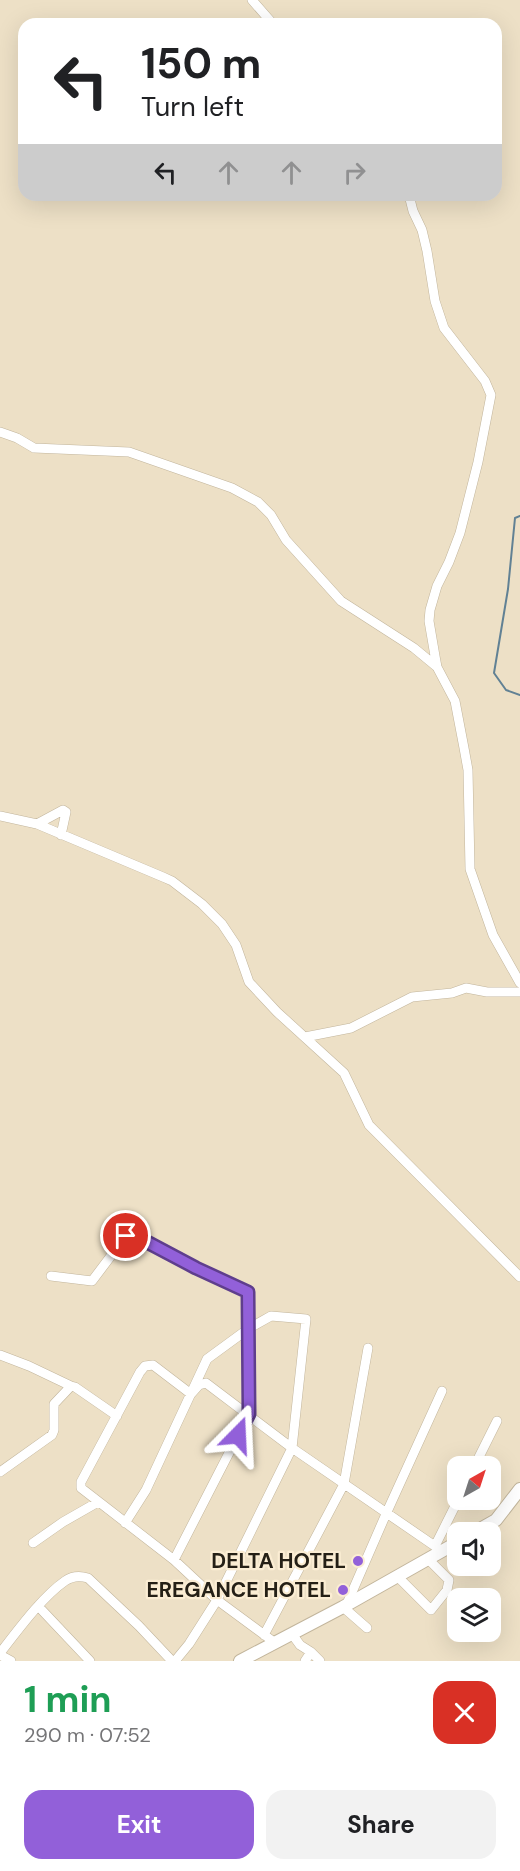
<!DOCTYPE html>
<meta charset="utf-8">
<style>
:root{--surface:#fff;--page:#f2f2f2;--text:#202124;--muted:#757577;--accent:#9260d9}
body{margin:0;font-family:"DM Sans",sans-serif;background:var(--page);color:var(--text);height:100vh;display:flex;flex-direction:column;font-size:22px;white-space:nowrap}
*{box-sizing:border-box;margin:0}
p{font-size:20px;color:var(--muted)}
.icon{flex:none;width:33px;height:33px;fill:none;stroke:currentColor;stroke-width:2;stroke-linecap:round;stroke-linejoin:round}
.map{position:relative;height:1661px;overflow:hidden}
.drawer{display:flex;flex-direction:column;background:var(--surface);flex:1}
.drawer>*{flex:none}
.banner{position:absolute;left:18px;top:18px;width:484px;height:183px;border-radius:18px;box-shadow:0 6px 24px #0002;background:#fff;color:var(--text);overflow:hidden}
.needle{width:39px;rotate:39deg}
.tools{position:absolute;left:447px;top:1456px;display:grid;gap:12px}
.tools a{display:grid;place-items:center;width:54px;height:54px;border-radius:12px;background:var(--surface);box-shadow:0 6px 24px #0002;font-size:30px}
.pin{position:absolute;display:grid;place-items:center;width:51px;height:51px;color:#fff;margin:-26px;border:3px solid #fff;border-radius:50%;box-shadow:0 2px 6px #0007}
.me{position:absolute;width:66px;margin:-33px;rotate:21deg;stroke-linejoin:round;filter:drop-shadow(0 0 4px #0008)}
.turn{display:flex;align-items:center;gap:21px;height:126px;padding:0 24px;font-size:27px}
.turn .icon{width:78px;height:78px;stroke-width:2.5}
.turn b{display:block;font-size:42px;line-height:51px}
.lanes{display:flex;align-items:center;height:57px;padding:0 24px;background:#0003;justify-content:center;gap:30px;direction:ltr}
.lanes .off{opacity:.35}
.round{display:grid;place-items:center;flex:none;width:63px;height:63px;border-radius:18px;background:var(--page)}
.overview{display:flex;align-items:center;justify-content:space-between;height:102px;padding:0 24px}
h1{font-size:36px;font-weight:700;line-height:45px;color:#1e9e55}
.action{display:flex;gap:12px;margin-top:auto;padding:12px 24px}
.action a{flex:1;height:69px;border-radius:18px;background:var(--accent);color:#fff;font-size:24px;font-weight:700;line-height:69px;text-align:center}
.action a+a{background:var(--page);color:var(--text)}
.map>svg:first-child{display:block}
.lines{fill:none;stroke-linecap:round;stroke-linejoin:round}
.stream{stroke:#618194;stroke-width:2}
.minor-casing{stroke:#c2b59c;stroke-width:10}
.major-casing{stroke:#c2b59c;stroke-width:14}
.minor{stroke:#fff;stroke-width:9}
.major{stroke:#fff;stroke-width:12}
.route-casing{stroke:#5f3e8d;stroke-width:15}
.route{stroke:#9260d9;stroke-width:10}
.poi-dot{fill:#9260d9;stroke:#fbedd3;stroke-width:2}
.labels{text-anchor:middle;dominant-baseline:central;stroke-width:4.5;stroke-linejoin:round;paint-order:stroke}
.poi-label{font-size:21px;font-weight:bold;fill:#252016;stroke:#fbedd3;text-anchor:end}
</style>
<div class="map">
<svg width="520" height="1661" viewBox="0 0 520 1661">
<rect width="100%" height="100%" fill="#ede0c6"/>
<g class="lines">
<path class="stream" d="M 520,516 L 515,518 L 508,589 L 494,673 L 506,690 L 520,695"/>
<g class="minor-casing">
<path id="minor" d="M 252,0 L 273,24
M 409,195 L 413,211 L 422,230 L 427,251 L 435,301 L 444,328 L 485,381 L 491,395 L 478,462 L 460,533 L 449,562 L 437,586 L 430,610 L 429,621 L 435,656 L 437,667 L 455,701 L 464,748 L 468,770 L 470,869 L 493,935 L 520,983
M 0,432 L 17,438 L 34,448 L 129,452 L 232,488 L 258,502 L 271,515 L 286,540 L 341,601 L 414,648 L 437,667
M 0,816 L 37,824 L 163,877 L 172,881 L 202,904 L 222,924 L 236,945 L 249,982 L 277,1012 L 344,1073 L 369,1125 L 520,1277
M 37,824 L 63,810 L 66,812 L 61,835
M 305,1037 L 351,1028 L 412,997 L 452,993 L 466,988 L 487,992 L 520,992
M 51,1276 L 92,1281 L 126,1236 L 147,1242 L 196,1268 L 248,1292 L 249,1414 L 174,1560
M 0,1355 L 29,1366 L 71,1386
M 474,1467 L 497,1421
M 0,1472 L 52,1435 L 54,1430 L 54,1404 L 71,1386 L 75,1387 L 117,1416
M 125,1523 L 146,1490 L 207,1359 L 248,1329 L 271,1316 L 306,1319 L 292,1448 L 217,1600 L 189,1644 L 175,1661
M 33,1543 L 63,1522 L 98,1502
M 435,1546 L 458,1500
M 397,1576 L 431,1610 L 447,1590 L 449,1580 L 428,1559
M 38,1606 L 90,1661
M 346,1606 L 386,1514 L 442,1391
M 343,1607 L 367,1628
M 292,1634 L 300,1645 L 311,1652 L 305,1661
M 264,1635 L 344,1484 L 368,1348
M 274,1642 L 217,1600 L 174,1560 L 81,1488 L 81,1482 L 140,1372 L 145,1366 L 153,1365 L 191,1394 L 199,1385 L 206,1383 L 292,1448 L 442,1551
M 311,1652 L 320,1661
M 0,1653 C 18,1630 42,1597 65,1581 C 72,1576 81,1576 88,1578 L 139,1626 L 172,1661
M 0,1655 L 11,1661"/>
</g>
<g class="major-casing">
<path id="major" d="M 473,1533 L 496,1520 L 520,1489
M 240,1661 L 343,1607 L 458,1542"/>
</g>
<use href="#minor" class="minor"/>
<use href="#major" class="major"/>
</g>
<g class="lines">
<g class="route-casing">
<path id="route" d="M 126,1236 L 147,1242 L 196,1268 L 248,1292 L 249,1414 L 238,1435"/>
</g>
<use href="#route" class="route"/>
</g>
<g class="poi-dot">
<circle cx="358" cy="1561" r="6"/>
<circle cx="343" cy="1590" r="6"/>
</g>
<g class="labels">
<g class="poi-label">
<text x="346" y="1561">DELTA HOTEL</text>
<text x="331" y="1590">EREGANCE HOTEL</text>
</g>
</g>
</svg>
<div class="tools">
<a><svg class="needle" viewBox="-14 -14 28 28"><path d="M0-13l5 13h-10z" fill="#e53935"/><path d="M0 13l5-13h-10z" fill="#757577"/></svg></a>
<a><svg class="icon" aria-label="sound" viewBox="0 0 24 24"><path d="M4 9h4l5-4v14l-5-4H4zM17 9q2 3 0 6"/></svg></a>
<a><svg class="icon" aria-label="layers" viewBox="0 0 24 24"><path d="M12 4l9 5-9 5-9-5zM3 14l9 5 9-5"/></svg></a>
</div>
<div class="pin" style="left:126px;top:1236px;background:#d93025"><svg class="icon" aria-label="arrive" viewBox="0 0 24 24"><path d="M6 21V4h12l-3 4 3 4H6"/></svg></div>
<svg class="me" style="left:238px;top:1435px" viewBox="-20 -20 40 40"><path d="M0-17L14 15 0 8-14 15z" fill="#9260d9" stroke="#fff" stroke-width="4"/></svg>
<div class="banner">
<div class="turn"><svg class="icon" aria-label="left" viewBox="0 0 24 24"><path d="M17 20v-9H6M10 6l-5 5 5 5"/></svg><div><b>150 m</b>Turn left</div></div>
<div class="lanes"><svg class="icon" aria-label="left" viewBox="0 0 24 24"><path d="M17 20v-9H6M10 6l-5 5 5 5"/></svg><svg class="icon off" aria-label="ahead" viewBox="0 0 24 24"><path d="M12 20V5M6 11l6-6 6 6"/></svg><svg class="icon off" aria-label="ahead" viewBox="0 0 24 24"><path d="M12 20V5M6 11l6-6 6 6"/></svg><svg class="icon off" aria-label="right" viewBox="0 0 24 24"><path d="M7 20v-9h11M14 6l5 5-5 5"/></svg></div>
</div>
</div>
<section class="drawer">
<div class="overview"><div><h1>1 min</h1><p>290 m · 07:52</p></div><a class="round" style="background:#d93025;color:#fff"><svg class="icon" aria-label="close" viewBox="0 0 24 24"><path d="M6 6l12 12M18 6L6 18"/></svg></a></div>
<div class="action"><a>Exit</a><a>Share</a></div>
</section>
